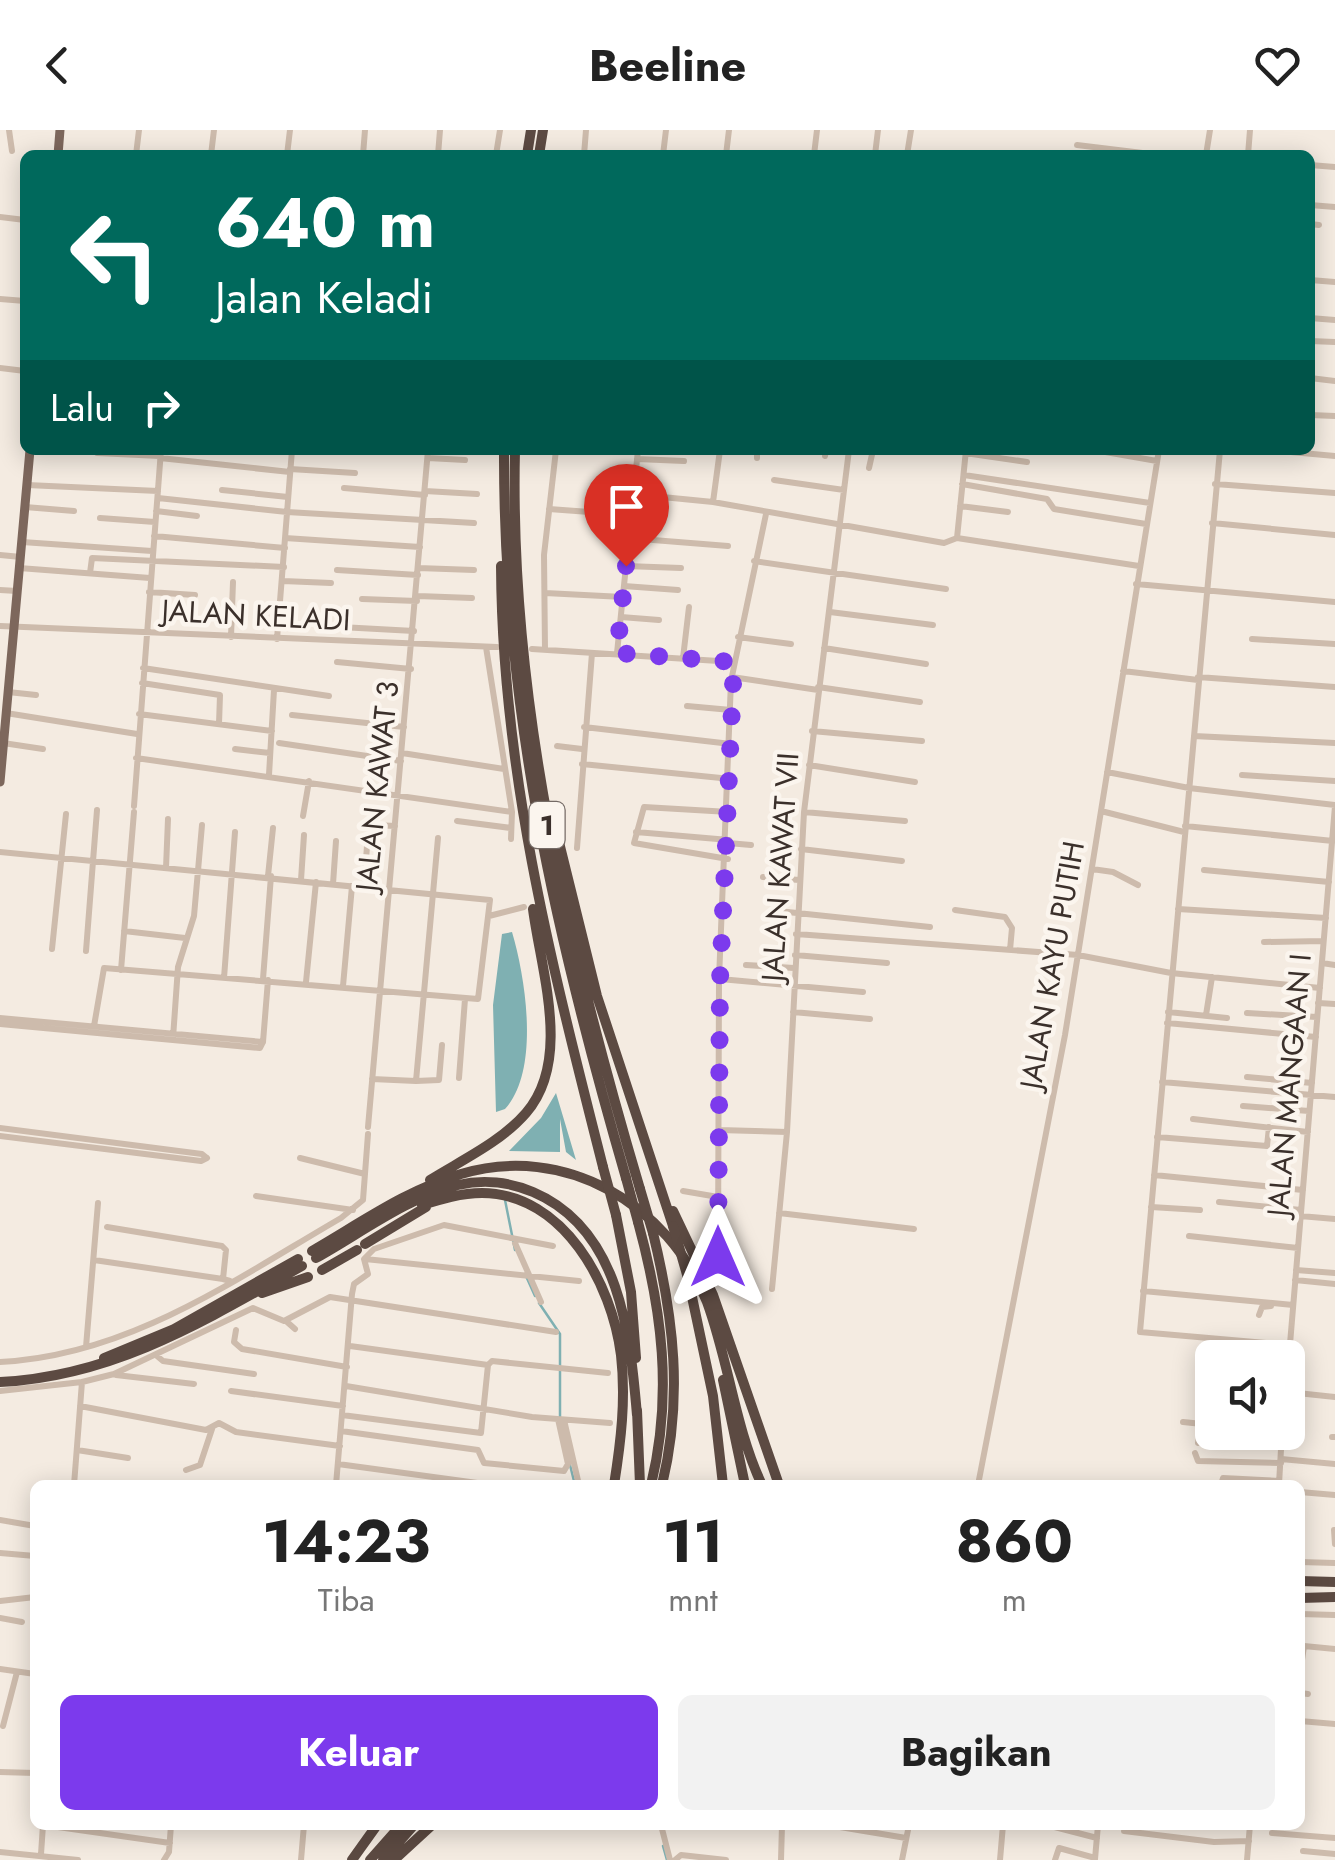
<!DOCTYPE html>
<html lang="id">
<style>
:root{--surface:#fff;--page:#f2f2f2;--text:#222;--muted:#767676;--accent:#7c3aed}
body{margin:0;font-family:Jost,sans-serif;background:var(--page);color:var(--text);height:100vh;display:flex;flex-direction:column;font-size:38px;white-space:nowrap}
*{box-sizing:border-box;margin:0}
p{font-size:32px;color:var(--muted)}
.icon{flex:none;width:55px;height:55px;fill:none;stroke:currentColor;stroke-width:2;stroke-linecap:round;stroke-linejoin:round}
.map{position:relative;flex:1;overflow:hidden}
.drawer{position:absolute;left:30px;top:1350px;width:1275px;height:350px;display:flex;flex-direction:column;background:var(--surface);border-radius:15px;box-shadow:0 5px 25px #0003}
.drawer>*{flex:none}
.top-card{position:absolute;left:20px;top:20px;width:1295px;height:305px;border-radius:15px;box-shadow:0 5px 25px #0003;background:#00695c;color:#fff;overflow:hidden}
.controls{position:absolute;left:1195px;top:1210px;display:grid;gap:20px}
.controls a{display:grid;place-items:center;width:110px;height:110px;border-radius:15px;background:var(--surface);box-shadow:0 5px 25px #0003;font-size:50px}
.pin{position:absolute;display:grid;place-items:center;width:85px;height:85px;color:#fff;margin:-102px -42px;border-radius:50% 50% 50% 0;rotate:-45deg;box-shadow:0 0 10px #0007}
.pin .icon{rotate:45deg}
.me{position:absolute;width:110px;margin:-55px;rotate:0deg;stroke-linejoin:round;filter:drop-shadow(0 0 8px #0008)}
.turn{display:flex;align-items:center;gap:35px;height:210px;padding:0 30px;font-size:45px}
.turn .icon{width:130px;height:130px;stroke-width:2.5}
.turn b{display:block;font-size:70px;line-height:85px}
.then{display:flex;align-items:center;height:95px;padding:0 30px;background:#0003;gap:20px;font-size:38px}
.eta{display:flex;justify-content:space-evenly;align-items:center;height:170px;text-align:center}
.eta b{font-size:60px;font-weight:700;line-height:70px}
.action{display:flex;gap:20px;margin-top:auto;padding:20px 30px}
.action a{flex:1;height:115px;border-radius:15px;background:var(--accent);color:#fff;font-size:40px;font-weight:700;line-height:115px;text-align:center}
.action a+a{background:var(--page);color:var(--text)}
header{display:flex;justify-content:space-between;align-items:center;height:130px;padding:0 30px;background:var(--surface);font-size:45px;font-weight:700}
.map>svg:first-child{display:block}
.water{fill:#7fb0b2}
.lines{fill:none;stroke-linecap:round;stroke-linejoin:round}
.stream{stroke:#7fb0b2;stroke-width:2.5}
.minor{stroke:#cdbbac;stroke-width:6}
.major{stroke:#7d675c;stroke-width:9}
.highway{stroke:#5c4a42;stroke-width:10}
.highway-bridge{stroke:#5c4a42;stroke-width:10}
.route{stroke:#7c3aed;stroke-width:18;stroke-dasharray:0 32.4}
.labels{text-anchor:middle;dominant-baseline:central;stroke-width:9;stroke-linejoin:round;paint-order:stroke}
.shield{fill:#fbf5ee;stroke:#756b66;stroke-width:2.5}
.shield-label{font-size:28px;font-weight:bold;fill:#3b302b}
.street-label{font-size:30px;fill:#3b302b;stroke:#fbf5ee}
</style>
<header><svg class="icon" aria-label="back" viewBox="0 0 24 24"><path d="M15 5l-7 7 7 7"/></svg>Beeline<svg class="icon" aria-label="heart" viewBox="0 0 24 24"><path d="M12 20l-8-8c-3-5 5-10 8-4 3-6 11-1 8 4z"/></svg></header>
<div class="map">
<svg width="1335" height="1730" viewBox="0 0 1335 1730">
<rect width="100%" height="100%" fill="#f4ebe1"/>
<path class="water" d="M 512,802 C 526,849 540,941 505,979 L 496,982 L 493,875 L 502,804 Z
M 556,963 L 576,1030 L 566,1022 L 560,989 L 560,1022 L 509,1021 L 541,988 Z"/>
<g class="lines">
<path class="stream" d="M 505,1070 L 515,1120
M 526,1146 L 535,1166
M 539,1173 L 560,1204 L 560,1288
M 570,1335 L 575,1355
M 663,1716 L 667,1730"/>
<path class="minor" d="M 9,0 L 12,21
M 1077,15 L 1159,25
M 136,25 L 139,0
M 211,25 L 214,0
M 287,25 L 290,0
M 363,25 L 365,0
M 438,25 L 440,0
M 496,25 L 500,0
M 584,25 L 586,0
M 663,25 L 666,0
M 726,25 L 729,0
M 814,25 L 817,0
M 875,25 L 878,0
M 907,25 L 911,0
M 1206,25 L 1210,0
M 1248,25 L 1250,0
M 1310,35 L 1335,37
M 1310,75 L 1335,77
M 0,87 L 25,90
M 1310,94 L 1319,95
M 1310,150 L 1335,152
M 0,169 L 25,171
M 1310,188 L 1335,190
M 1310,211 L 1335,212
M 0,238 L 25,241
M 1310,248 L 1335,251
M 1310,285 L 1335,286
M 401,320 L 428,322
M 1094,320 L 1157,331
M 1220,320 L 1140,1202 L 1289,1215
M 1291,322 L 1335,326
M 97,323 L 160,326
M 965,323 L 1027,332
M 825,326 L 826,320
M 160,328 L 290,342
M 428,328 L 465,330
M 757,328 L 757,320
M 637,329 L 684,331
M 869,338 L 873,320
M 290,339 L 355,343
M 964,345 L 1150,373
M 774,350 L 844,360
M 962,354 L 1047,369 L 1054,379 L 1146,394
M 1215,354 L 1335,363
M 27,355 L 158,361
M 344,358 L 425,365
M 222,360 L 288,367
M 425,361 L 477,364
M 632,364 L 713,372 L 944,413 L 957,408 L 1139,436
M 158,368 L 287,382 L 474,393
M 713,372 L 720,320
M 960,376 L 1008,382
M 25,377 L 74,381
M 549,379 L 630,385
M 156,381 L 197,386
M 100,388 L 155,392
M 1212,393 L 1335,405
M 154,406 L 285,418
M 285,408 L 420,417
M 628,408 L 728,416
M 957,408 L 966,320
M 22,412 L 152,421
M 0,425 L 21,427
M 754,431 L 946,459
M 626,436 L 681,438
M 19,438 L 150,448
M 418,438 L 474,440
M 337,440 L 418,445
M 90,443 L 92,428 L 284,437
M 283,451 L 331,453
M 1136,454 L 1335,472
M 624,456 L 678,460
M 0,460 L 17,461
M 149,462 L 195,465
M 545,463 L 623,467
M 418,466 L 472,468
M 362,469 L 417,471
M 830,482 L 933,495
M 621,487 L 659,490
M 0,496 L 497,517
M 322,496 L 414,501
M 231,507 L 233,452
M 738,507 L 791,514
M 277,509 L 292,320
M 1252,509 L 1335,514
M 486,517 L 512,682 L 511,709
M 824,518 L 926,534
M 532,519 L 734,532
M 545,520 L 544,425 L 556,320
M 617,523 L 638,320
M 683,528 L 689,477
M 337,532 L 411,539
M 143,538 L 329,566
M 1123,541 L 1198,550
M 732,547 L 818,560
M 1198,547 L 1335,557
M 142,553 L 220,565 L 219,594
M 818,557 L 920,572
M 8,562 L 36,565
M 687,576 L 731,580
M 6,583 L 137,604
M 139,584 L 272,601
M 292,585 L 404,597
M 584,597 L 731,614
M 812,601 L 922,611
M 1194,606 L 1335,613
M 3,613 L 43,619
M 279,613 L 401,631
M 557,616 L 582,619
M 235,619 L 270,623
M 402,623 L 504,639
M 136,628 L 512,682
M 582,634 L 731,649
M 809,635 L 915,652
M 1107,642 L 1189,658 L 1335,675
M 269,645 L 274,560
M 1242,645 L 1335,651
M 134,676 L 161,320
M 1101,681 L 1184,702
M 804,682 L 905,691
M 303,686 L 309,651
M 457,691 L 511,698
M 375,695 L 395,696
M 1185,696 L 1333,711
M 636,702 L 729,710
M 728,713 L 751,715
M 577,718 L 592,523
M 801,719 L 902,731
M 0,722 L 490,770 L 478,869 L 104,838 L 93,902
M 728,729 L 634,713 L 644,677 L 729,682
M 166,738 L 168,689
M 1092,739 L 1113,742 L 1138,755
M 1204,740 L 1329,752
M 268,746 L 273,698
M 763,747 L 799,750
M 301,750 L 304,705
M 333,754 L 336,711
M 364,757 L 367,716
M 1178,779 L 1326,788
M 955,780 L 1005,787 L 1012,798 L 1010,820
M 778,781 L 930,797
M 489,786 L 524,777
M 124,801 L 185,808
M 796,804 L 1078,825 L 1171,843 L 1320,858
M 1264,812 L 1323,811
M 52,819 L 66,684
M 86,821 L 97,680
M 795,825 L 887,833
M 1322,833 L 1335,835
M 746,835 L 794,838
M 121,840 L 134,682
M 224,848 L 235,702
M 263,849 L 271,746
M 720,849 L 863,862
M 306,852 L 316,752
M 343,856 L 352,756
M 1318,873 L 1335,874
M 793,882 L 870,889
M 1168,882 L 1227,888
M 1247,883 L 1317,887
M 1206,885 L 1212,847
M 0,888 L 263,912
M 1167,893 L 1316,907
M 0,894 L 260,918 L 263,912
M 173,908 L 178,837 L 194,786 L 202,695
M 263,912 L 268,850
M 1247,947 L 1312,953
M 459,948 L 465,869
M 372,949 L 416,951 L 438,708
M 416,951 L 439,950 L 442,915
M 1162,952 L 1335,967
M 1243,976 L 1309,981
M 1193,989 L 1308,1002
M 368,997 L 428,320
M 0,998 L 202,1024 L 207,1028
M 719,1000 L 787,1002
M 0,1006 L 201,1031 L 207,1028
M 1157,1007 L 1267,1016 L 1269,997
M 300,1028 L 365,1044
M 1154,1045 L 1303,1060
M 683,1061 L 718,1067
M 256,1066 L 353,1080
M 1219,1072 L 1301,1080
M 1151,1077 L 1200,1080
M 779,1083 L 914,1099
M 1300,1086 L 1335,1089
M 107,1097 L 222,1116 L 226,1120 L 223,1149 L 230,1151
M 1189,1106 L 1298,1118
M 515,1113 L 541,1172
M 718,1127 L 719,849 L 731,551 L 766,384
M 365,1129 L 579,1151
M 94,1130 L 223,1149
M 1296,1140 L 1335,1143
M 1295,1150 L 1335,1154
M 772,1159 L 787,1002 L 804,682 L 849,320
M 1143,1161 L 1293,1175
M 1259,1185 L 1262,1177 L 1271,1176
M 286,1191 L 295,1199
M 236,1200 L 234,1212 L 242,1219 L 347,1237
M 350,1216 L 488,1235 L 492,1231 L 608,1243
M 86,1217 L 98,1073
M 157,1226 L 163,1231 L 254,1244
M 0,1232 C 128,1226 234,1150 341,1088 L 363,1070 L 368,1004
M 1288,1238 L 1335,676
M 116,1245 L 194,1254
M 346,1256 L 532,1287 L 610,1293
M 0,1261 L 82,1252
M 231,1261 L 343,1276
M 1288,1262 L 1335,1267
M 80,1276 L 206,1300 L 219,1293 L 236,1302 L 340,1316
M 342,1285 L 481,1303 L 488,1235
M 564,1290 L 579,1355
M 1183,1292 L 1212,1295
M 341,1301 L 478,1320 L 484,1333 L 564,1341 L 568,1334 L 558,1289
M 1332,1307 L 1335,1307
M 1198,1313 L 1205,1265
M 77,1320 L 128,1328
M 1195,1323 L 1198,1331 L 1281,1333
M 1281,1329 L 1335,1334
M 338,1334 L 492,1355
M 186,1340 L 200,1335 L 212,1299
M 337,1353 L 351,1355
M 1279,1354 L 1282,1302
M 74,1355 L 82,1252 L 114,1244 L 253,1178 L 284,1191 L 330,1167 L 556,1202
M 336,1355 L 352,1164 L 354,1154 L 368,1144 L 364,1129 L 374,1119 L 444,1095 L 553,1116
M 978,1355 L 1065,905 L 1159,320
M 1221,1355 L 1223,1348 L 1279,1351
M 1300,1362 L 1335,1365
M 0,1390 L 35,1396
M 1334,1400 L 1335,1414
M 0,1423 L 35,1426
M 1300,1432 L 1335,1433
M 0,1471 L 35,1467
M 1300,1484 L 1335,1485
M 0,1488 L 22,1492
M 0,1539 L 35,1544
M 1300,1544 L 1304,1516 L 1335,1519
M 1300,1563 L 1308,1564
M 1300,1591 L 1335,1594
M 3,1596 L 17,1542
M 0,1642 L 35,1643
M 44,1695 L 170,1713
M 661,1695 L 670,1730
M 828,1695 L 906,1708
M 1047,1695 L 1097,1708
M 1124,1701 L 1214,1712 L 1249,1711
M 1272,1703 L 1335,1708
M 1303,1721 L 1335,1724
M 0,1722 L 78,1730
M 41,1724 L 43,1695
M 1095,1729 L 1098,1695
M 164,1730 L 169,1722 L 171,1695
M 301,1730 L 304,1695
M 675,1730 L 681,1725 L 726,1730
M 781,1730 L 782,1695
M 902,1730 L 909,1695
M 1000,1730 L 1003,1695
M 1055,1730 L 1059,1718 L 1095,1728
M 1247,1730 L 1250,1695"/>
<path class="major" d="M 58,25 L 60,0
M 0,652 L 30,320"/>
<path class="highway" d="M 527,25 L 531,0
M 539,25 L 543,0
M 504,320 C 503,578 555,803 626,1048
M 515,320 C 509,573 569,819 640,1059
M 501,436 C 502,644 552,836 603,1037
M 551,680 L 597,866 L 673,1096
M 430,1050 C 462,1030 501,1012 526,983 C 572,930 541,841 533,779
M 422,1075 C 441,1069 461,1063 482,1063 C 564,1064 612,1154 621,1225 C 626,1269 621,1311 614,1355
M 673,1081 L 713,1165 L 779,1355
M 616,1085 L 631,1162 L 636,1228
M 638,1092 C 662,1180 673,1264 651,1355
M 653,1103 C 674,1189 683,1268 662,1355
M 365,1114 L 426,1077
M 312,1121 C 359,1094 408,1059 461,1044 C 564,1013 669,1074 707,1172 C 729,1232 735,1298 762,1355
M 316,1128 C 361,1103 408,1067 458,1055 C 483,1049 510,1052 533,1062 C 620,1099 630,1203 637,1285
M 322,1140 L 357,1120
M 688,1148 L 713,1266 L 723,1355
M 262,1163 L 308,1147
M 104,1228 L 174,1199 L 298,1129
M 723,1250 L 745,1355
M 0,1252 C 115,1246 204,1191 302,1136
M 637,1280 L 640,1355
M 1300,1451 L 1335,1452
M 1300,1468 L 1335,1467
M 352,1730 L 377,1695
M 370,1730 L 401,1695
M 383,1730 L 414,1695
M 394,1730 L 432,1695"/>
<path class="highway-bridge" d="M 603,1037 L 616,1085
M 626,1048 L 638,1092
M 640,1059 L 653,1103
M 673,1096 L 688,1148"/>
</g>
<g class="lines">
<path class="route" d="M 626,436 L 617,523 L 734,532 L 720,850 L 718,1127"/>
</g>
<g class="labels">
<rect class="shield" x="529.5" y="672" width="35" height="46" rx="8"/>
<g class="shield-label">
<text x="547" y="695">1</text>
</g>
<g class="street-label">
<text transform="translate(256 485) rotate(3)">JALAN KELADI</text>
<text transform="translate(377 656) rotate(-84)">JALAN KAWAT 3</text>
<text transform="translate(780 737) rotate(-86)">JALAN KAWAT VII</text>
<text transform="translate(1052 835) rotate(-80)">JALAN KAYU PUTIH</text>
<text transform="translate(1289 955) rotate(-85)">JALAN MANGAAN I</text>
</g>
</g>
</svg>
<div class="controls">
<a><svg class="icon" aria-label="sound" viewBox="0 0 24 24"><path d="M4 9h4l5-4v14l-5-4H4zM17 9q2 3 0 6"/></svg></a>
</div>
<div class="pin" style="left:626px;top:436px;background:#d93025"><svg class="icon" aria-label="arrive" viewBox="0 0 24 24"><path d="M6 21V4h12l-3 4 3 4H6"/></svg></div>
<svg class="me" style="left:718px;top:1127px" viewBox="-20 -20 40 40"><path d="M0-17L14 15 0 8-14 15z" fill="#7c3aed" stroke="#fff" stroke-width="4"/></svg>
<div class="top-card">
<div class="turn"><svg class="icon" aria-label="left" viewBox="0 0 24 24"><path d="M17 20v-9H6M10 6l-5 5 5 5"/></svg><div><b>640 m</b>Jalan Keladi</div></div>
<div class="then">Lalu<svg class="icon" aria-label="right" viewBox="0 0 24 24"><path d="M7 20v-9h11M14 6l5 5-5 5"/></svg></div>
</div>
<section class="drawer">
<div class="eta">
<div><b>14:23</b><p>Tiba</p></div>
<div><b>11</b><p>mnt</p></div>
<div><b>860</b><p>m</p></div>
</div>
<div class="action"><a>Keluar</a><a>Bagikan</a></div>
</section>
</div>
